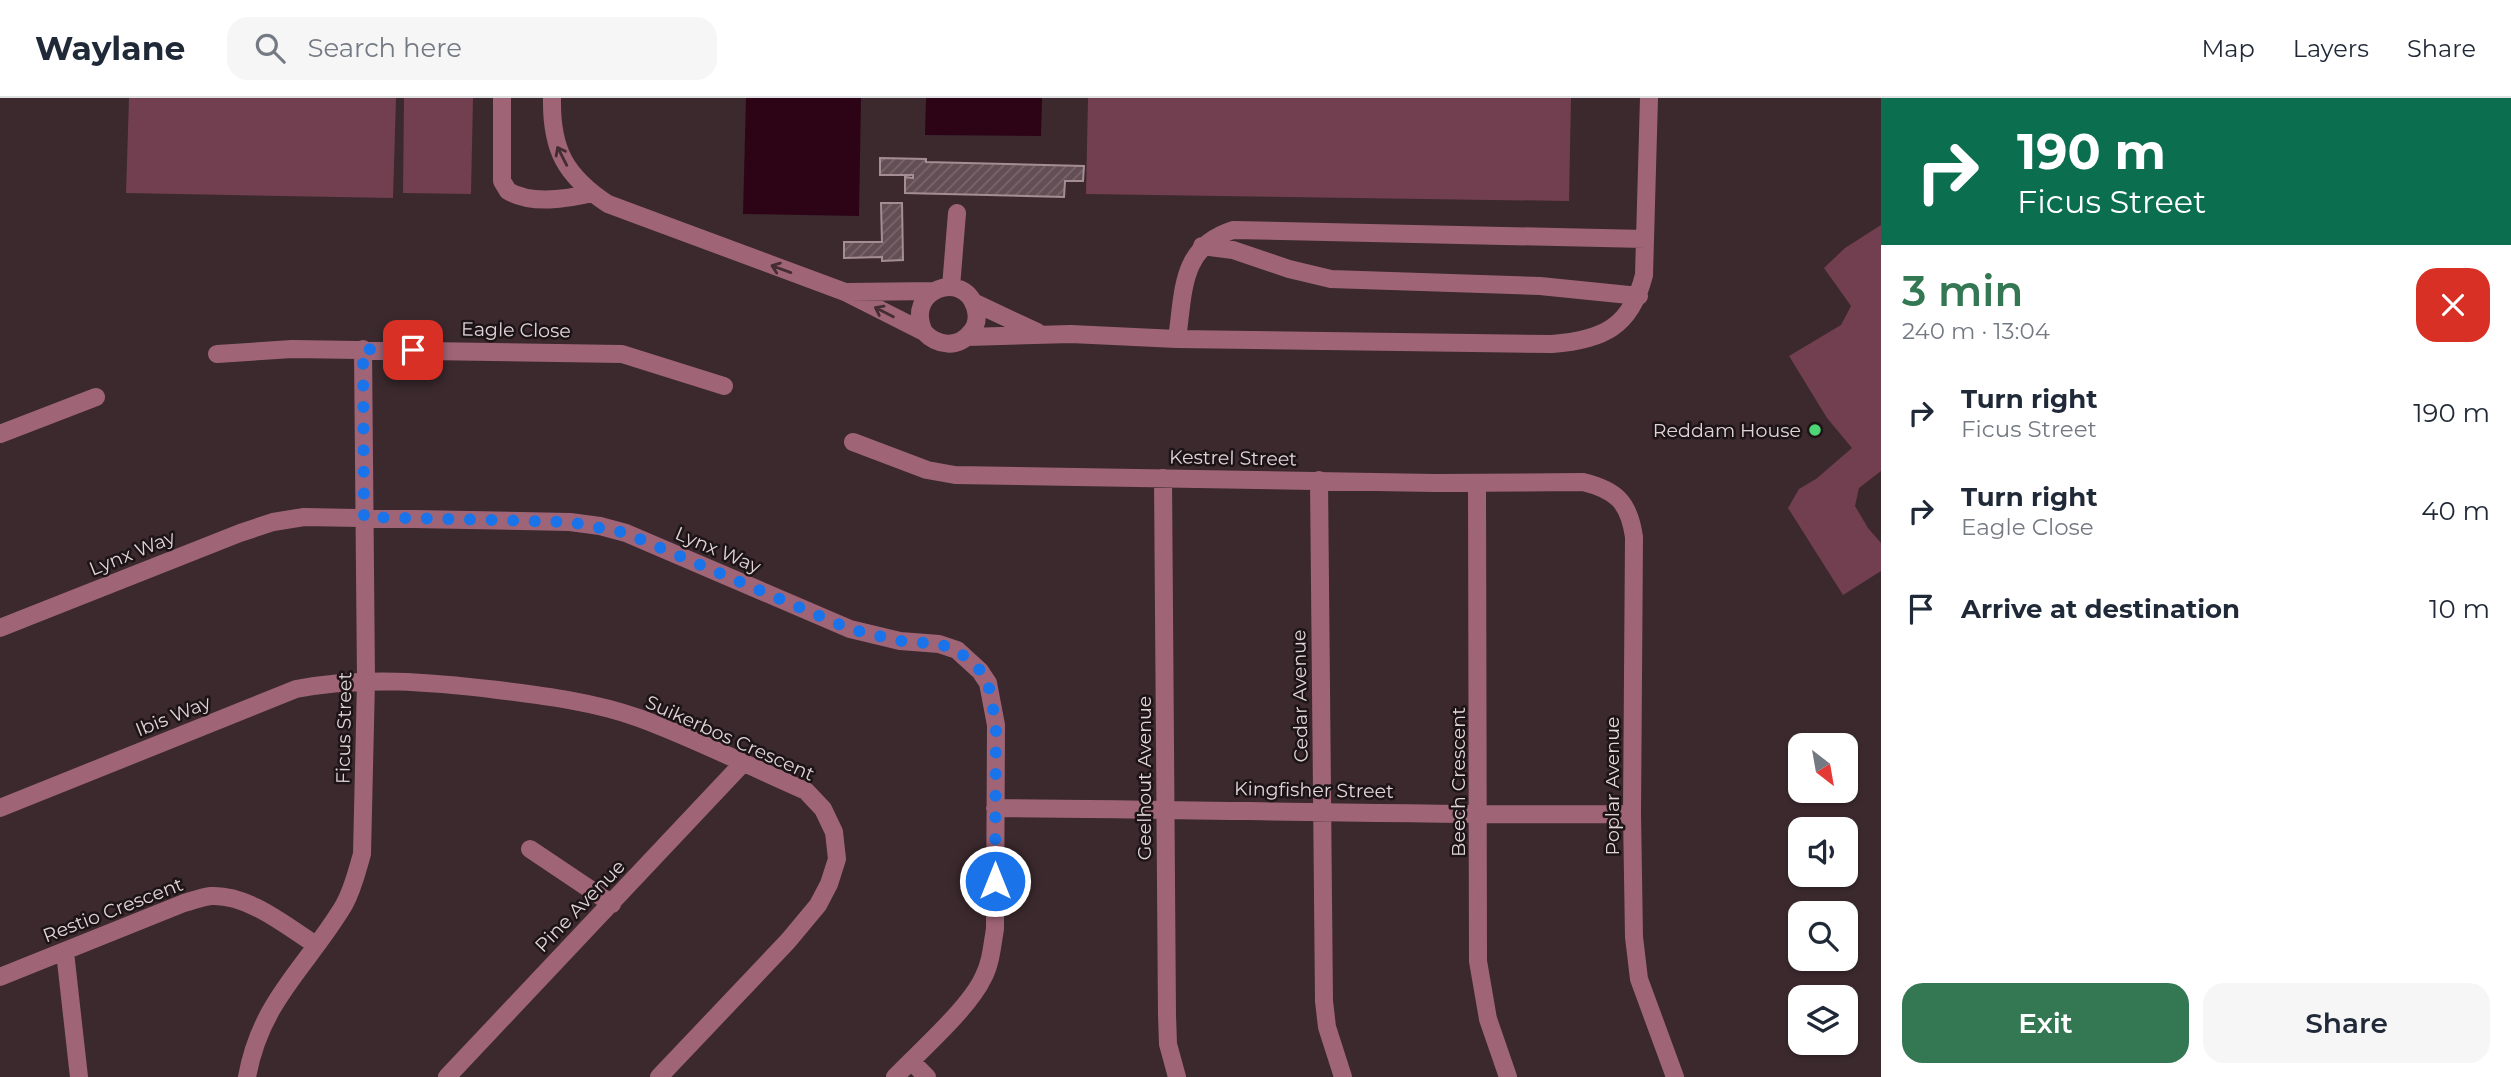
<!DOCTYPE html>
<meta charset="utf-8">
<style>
:root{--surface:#fff;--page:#f6f6f7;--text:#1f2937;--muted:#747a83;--line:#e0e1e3;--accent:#347753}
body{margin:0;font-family:Montserrat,sans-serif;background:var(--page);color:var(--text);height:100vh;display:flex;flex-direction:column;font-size:26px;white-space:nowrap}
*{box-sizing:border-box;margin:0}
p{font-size:23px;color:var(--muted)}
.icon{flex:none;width:38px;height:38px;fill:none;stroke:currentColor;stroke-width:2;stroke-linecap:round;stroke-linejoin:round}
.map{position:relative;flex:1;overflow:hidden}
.details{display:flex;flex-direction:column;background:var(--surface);width:630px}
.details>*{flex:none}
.guide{background:#0b6e4f;color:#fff;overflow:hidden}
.needle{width:46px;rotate:149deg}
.buttons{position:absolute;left:1788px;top:635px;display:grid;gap:14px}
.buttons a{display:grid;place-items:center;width:70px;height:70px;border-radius:14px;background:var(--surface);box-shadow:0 2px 5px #0004;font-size:35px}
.pin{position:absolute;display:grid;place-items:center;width:60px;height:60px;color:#fff;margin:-30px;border-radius:14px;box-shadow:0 4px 10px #0006}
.me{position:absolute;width:77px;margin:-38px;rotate:0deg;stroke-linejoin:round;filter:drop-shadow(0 0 5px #0008)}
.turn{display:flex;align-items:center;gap:24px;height:147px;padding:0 21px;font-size:32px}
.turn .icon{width:91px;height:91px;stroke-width:2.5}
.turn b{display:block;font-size:49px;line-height:60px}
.round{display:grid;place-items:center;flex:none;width:74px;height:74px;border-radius:21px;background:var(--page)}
.headline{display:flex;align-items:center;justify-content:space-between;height:119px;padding:0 21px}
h1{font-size:42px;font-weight:600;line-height:52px;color:var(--accent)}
.cta{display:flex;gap:14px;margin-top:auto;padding:14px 21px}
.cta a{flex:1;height:80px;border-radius:21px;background:var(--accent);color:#fff;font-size:28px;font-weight:600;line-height:80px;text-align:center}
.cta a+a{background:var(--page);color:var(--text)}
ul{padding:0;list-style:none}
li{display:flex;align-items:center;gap:21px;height:98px;padding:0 21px}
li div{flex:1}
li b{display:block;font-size:26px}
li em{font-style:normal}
header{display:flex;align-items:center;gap:42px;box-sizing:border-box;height:98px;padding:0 35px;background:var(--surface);border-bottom:2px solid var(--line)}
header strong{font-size:33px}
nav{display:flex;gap:38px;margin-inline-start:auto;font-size:24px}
.search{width:490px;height:63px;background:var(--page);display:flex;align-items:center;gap:18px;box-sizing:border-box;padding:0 24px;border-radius:21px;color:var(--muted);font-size:26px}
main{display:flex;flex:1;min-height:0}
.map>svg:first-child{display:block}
.pitch{fill:#723f50}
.water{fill:#2c0415}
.building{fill:url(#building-hatch);stroke:#a48e94;stroke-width:2}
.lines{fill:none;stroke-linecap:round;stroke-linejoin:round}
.minor{stroke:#9f6577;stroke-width:18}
.oneway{stroke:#432c34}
.route{stroke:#1a73e8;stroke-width:12;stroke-dasharray:0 21.6}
.poi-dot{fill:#4ed676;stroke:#1c1417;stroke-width:2.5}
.labels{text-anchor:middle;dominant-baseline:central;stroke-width:5;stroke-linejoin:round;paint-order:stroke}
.street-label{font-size:19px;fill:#e0d4d7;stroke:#1c1417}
.poi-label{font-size:19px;fill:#e0d4d7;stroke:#1c1417;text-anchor:end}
</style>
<header>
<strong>Waylane</strong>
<div class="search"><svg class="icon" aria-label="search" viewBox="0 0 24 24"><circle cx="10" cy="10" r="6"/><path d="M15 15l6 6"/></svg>Search here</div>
<nav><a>Map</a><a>Layers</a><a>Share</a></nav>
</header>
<main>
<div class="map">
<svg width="1881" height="979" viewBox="0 0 1881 979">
<defs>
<pattern id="building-hatch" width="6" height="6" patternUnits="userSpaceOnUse" patternTransform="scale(1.75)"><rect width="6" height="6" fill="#624e54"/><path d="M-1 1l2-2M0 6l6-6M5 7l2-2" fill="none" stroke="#78676c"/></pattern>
</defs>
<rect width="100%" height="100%" fill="#3b292e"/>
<path class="pitch" d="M 129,0 L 396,0 L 393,100 L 126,95 Z
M 404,0 L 473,0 L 471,96 L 403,95 Z
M 1088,0 L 1571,0 L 1569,103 L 1086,96 Z
M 1881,127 L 1881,373 L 1859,390 L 1855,408 L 1868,430 L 1881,445 L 1881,473 L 1843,497 L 1788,410 L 1799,391 L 1816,381 L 1852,350 L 1827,320 L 1789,258 L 1841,227 L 1851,208 L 1824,170 L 1845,150 Z"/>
<path class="water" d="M 746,0 L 861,0 L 859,118 L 743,116 Z
M 926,0 L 1042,0 L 1041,38 L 925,37 Z"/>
<path class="building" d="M 880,60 L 926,61 L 926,64 L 1084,68 L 1083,83 L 1065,83 L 1064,99 L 905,95 L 905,79 L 913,80 L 913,77 L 880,77 Z
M 881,105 L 902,105 L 903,162 L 882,163 L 882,159 L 844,160 L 844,144 L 882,144 Z"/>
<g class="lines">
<path class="minor" d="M 502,0 L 502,83 L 508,93 C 532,107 567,101 592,95
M 552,0 C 551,51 565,78 608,106 L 845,194 L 924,234 C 937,248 958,251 971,234 C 977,227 978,218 975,209 C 963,171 904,192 924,234
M 1202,148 L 1233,152 L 1289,171 L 1331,181 L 1540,188 L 1639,198
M 951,189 L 957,115
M 848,194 L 933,193
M 973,204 L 1037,234
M 967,239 L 1071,236 L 1177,241 L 1552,246 C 1603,242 1631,229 1644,177 L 1649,0
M 1177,241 C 1184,193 1180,149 1233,132 L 1645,141
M 217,256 L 292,251 L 622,256 L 724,288
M 0,336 L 96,299
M 853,344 L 927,372 L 955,377 L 1435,385 L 1583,384 C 1616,392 1629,404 1634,439 L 1632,716 L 1634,839 L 1639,881 L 1675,979
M 1163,380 L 1167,917 L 1168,946 L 1177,979
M 1319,382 L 1324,903 L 1327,929 L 1343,979
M 1477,385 L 1478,863 L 1488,921 L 1508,979
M 0,530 L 240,435 L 273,424 L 304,419 L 570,424 L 600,428 L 626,435 L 850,531 L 900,543 L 939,546 L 957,552 L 980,573 L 988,585 L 996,627 L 995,831 C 992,848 991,865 983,880 C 969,910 920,953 895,979
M 0,710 L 296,591 C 362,578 432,584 498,592 C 546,598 594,604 639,620 C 696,641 751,669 806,693 L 823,711 L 834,734 L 837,761 L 829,786 L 818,807 L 788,843 L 659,979
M 995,710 C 1207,711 1419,718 1632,716
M 530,751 L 612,806
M 65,854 L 79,979
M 0,879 L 184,805 C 192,803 202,799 211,798 C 248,796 286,828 316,847
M 911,963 L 927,979
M 247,979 C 261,902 307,869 344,807 C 353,791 357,773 362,756 L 366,583 L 363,251
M 447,979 L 742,666"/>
</g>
<defs><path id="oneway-shaft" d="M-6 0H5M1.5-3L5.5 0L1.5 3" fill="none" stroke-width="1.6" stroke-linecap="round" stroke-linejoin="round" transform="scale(1.75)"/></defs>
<g class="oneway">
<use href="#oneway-shaft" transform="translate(562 58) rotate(-117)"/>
<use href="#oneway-shaft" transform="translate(781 171) rotate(-160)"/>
<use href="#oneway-shaft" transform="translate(884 214) rotate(-153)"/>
</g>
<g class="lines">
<path class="route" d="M 413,252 L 363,251 L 364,419 L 570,424 L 626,435 L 850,531 L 900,543 L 939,546 L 957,552 L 981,573 L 988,585 L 996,626 L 995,783"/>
</g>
<circle class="poi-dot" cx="1815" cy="332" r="7"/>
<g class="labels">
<g class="street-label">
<text transform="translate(516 232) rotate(1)">Eagle Close</text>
<text transform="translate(1233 360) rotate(1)">Kestrel Street</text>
<text transform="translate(718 452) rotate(23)">Lynx Way</text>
<text transform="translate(132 455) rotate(-22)">Lynx Way</text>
<text transform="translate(1300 598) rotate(-91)">Cedar Avenue</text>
<text transform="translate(173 618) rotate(-22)">Ibis Way</text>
<text transform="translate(344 630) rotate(-89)">Ficus Street</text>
<text transform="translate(730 640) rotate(24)">Suikerbos Crescent</text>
<text transform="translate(1144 680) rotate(-90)">Geelhout Avenue</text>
<text transform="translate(1458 684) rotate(-90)">Beech Crescent</text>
<text transform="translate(1612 688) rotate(-90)">Poplar Avenue</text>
<text transform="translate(1314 692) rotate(1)">Kingfisher Street</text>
<text transform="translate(580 808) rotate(-46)">Pine Avenue</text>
<text transform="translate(113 812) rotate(-21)">Restio Crescent</text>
</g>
<g class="poi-label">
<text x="1801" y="332">Reddam House</text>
</g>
</g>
</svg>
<div class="buttons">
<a><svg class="needle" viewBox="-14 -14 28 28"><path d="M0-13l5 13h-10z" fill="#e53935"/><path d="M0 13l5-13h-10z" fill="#747a83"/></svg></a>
<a><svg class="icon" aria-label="sound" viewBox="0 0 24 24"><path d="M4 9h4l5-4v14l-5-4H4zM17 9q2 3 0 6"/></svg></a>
<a><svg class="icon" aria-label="search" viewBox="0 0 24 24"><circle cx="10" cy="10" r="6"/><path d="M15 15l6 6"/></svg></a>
<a><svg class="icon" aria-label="layers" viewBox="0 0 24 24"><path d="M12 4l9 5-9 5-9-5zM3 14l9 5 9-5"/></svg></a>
</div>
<div class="pin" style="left:413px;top:252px;background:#d93025"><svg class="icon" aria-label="arrive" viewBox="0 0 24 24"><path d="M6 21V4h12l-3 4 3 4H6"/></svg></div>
<svg class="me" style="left:995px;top:783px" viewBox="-20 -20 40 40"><circle r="17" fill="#1a73e8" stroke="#fff" stroke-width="3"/><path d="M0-11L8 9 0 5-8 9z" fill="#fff"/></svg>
</div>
<section class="details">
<div class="guide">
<div class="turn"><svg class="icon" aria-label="right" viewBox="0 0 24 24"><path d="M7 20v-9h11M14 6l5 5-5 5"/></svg><div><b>190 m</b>Ficus Street</div></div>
</div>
<div class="headline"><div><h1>3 min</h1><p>240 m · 13:04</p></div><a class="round" style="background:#d93025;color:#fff"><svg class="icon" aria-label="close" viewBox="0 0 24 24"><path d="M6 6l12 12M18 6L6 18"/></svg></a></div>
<ul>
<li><svg class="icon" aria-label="right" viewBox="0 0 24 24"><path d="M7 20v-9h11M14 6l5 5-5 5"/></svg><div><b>Turn right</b><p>Ficus Street</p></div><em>190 m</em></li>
<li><svg class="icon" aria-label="right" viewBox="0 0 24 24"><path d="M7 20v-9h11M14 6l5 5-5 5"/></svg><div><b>Turn right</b><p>Eagle Close</p></div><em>40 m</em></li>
<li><svg class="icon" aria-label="arrive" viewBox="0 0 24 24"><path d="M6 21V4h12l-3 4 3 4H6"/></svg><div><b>Arrive at destination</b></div><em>10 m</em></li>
</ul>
<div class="cta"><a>Exit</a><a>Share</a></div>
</section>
</main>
